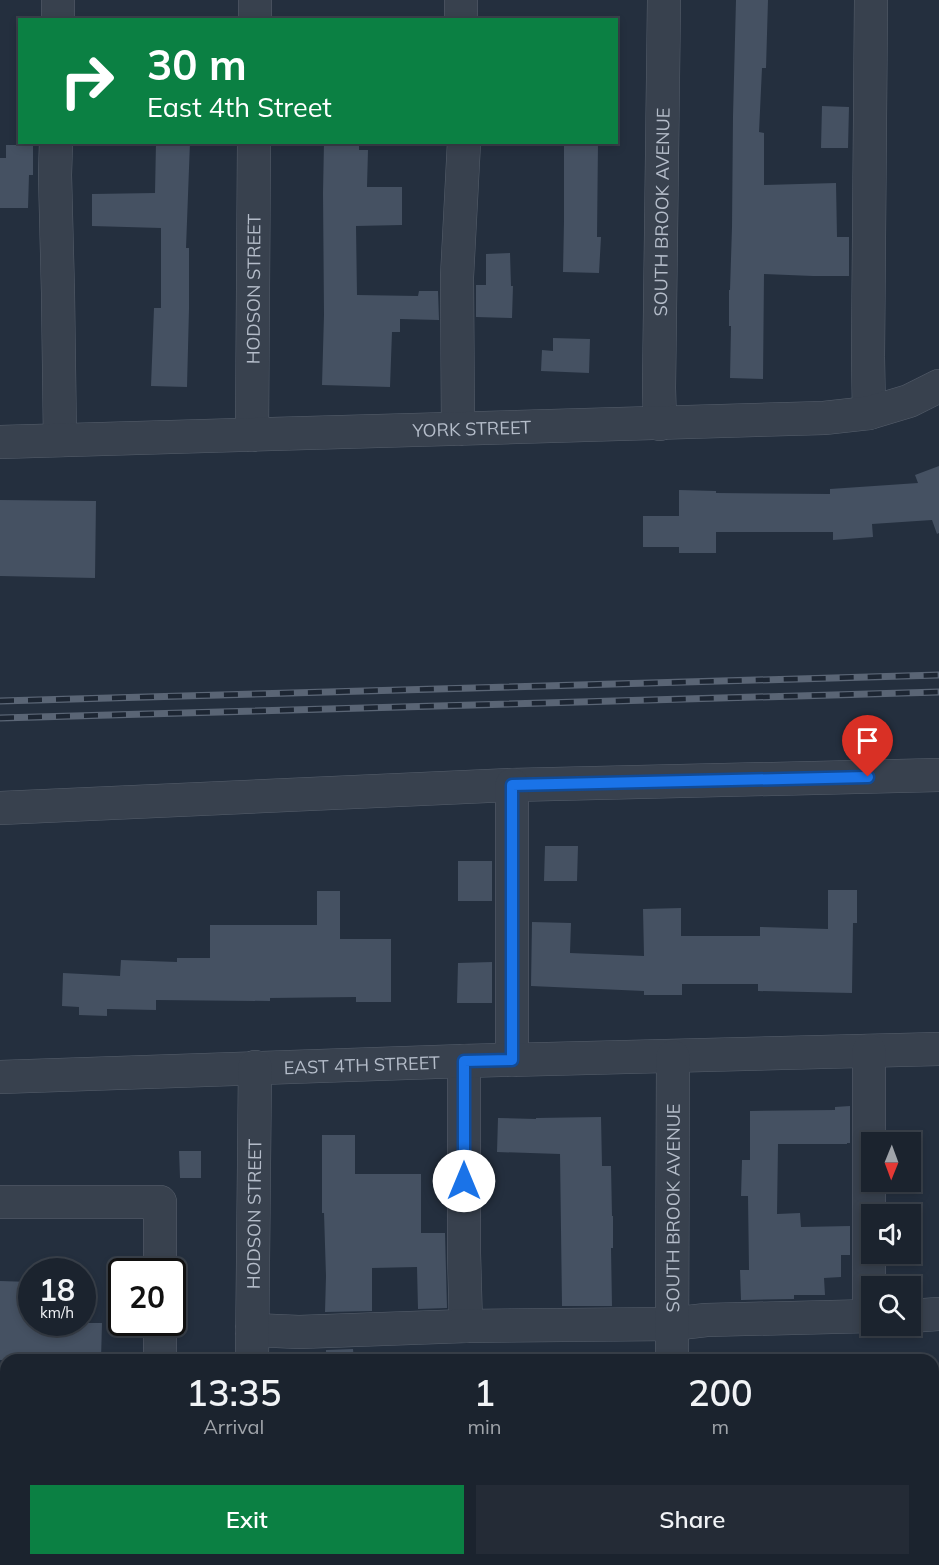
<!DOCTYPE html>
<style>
:root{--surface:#1b232e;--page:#242b36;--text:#f1f3f6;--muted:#a0a4aa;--line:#39404a;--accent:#0b8043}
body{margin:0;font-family:Mulish,sans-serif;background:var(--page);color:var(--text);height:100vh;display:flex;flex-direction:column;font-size:22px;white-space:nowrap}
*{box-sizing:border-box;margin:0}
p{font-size:20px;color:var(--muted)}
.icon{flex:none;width:33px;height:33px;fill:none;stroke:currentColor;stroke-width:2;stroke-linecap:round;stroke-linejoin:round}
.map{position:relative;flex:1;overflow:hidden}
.drawer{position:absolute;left:0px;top:1354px;width:939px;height:212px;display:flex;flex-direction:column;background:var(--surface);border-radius:18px 18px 0 0;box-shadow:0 3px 9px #0003,0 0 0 2px var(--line)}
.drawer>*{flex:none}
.guide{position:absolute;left:18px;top:18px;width:600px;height:126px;border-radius:0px;box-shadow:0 3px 9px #0003,0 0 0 2px var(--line);background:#0b8043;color:#fff;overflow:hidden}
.needle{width:39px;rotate:181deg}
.buttons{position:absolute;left:861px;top:1132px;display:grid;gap:12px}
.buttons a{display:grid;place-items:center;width:60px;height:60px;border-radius:0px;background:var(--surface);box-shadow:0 3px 9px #0003,0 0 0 2px var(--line);font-size:30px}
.speed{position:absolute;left:18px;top:1258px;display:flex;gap:12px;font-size:30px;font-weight:700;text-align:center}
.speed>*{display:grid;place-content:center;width:78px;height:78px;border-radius:50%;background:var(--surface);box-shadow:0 3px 9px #0003,0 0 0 2px var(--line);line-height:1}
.speed small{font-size:15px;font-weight:400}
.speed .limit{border:3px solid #111;border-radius:9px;background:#fff;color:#111}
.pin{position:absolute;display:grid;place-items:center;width:51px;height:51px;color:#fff;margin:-62px -26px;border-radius:50% 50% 50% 0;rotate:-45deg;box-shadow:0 0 6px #0007}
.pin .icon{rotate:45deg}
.me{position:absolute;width:66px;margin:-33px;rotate:0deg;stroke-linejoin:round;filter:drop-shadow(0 0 4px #0008)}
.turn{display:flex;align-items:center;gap:21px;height:126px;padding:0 30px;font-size:27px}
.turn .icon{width:78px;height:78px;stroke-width:2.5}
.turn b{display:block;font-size:42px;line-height:51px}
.eta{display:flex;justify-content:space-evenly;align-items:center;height:102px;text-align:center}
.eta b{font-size:36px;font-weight:600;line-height:42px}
.primary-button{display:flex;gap:12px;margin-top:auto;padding:12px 30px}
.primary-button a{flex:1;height:69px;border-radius:0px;background:var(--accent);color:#fff;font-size:24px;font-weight:600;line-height:69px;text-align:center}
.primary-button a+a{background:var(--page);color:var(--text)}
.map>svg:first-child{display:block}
.building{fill:#455162}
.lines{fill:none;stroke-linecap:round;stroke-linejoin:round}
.minor-casing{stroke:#565f6c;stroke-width:34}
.minor{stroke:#38414e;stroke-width:33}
.rail-casing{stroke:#5a6575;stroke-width:7}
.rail{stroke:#1d2633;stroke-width:4.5;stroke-dasharray:14;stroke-linecap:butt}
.route-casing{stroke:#114b97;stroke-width:15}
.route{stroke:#1a73e8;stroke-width:10}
.labels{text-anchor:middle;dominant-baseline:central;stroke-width:6;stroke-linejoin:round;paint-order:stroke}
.street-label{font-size:18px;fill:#b4bcc9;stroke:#1d2633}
</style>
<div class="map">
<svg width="939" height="1565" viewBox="0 0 939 1565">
<rect width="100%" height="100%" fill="#242f3e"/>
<path class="building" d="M 736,0 L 768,0 L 766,68 L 762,68 L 759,132 L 764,133 L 764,185 L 836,183 L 837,237 L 849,237 L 849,276 L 813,276 L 764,274 L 763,379 L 730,378 L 731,326 L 729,326 L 729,290 L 730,290 L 732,227 L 733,116 Z
M 822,106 L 849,107 L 848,148 L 821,148 Z
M 156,142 L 190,142 L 186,248 L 189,248 L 189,309 L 187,387 L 151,386 L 154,308 L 161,308 L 161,228 L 92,226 L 92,194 L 155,193 Z
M 324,142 L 359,142 L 359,150 L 368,150 L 367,187 L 402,187 L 402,225 L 356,226 L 357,295 L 418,296 L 419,291 L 438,291 L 439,320 L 400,319 L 400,332 L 392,332 L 390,387 L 322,385 L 324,315 L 323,193 Z
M 564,142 L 598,142 L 597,237 L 601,237 L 599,273 L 563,272 L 564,221 Z
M 6,145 L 33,145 L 33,175 L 29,175 L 28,208 L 0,208 L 0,158 L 6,158 Z
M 510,253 L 511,286 L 513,286 L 512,318 L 476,317 L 476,285 L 486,285 L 486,254 Z
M 553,338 L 590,339 L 589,373 L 541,371 L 542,350 L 553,351 Z
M 939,466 L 939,533 L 937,534 L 932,520 L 872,524 L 873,537 L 833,540 L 833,532 L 716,532 L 716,553 L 679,553 L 679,547 L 643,547 L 643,516 L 679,516 L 679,490 L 716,491 L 716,493 L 830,494 L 830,489 L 918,483 L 915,475 Z
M 0,500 L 96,501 L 95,578 L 0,576 Z
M 545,846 L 578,846 L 577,881 L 544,881 Z
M 458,861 L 492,861 L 492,901 L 458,901 Z
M 828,890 L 857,890 L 857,923 L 853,923 L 852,993 L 758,991 L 758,984 L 682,984 L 682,995 L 644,995 L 644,991 L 531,986 L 532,922 L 571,923 L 570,953 L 644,956 L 643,909 L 681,908 L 681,936 L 760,936 L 760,927 L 828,929 Z
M 317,891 L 340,891 L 340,939 L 391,939 L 391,1002 L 356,1002 L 356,997 L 270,998 L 270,1001 L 156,1000 L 156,1010 L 107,1009 L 107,1016 L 79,1015 L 79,1007 L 62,1006 L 63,973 L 120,976 L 121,960 L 177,962 L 177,958 L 210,958 L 210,925 L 317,925 Z
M 492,962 L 492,1003 L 457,1003 L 458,963 Z
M 850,1106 L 850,1143 L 847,1143 L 847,1144 L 778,1144 L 777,1214 L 800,1213 L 801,1227 L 850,1226 L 850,1255 L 841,1255 L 841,1277 L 824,1278 L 825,1295 L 794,1295 L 794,1299 L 741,1300 L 740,1270 L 749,1270 L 748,1196 L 741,1196 L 742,1160 L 750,1160 L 750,1111 L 835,1110 L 835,1107 Z
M 601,1117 L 602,1166 L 611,1166 L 612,1216 L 613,1216 L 613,1248 L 611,1248 L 612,1306 L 562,1306 L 560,1154 L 497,1152 L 498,1118 L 536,1119 L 536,1118 Z
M 322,1135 L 355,1135 L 355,1174 L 421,1174 L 421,1233 L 445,1233 L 447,1308 L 418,1309 L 417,1267 L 372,1268 L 372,1311 L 325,1312 L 326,1276 L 324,1213 L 322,1213 Z
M 179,1151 L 201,1151 L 201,1178 L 180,1178 Z
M 0,1281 L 32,1282 L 32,1323 L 102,1323 L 101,1360 L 0,1360 Z
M 353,1349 L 354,1360 L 326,1360 L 326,1350 Z"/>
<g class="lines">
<g class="minor-casing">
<g id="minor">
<path d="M 461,0 L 461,20"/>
<path d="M 58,20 L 58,0"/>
<path d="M 255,20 L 255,0"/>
<path d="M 56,142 L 55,175 L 58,293 L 60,440"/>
<path d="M 869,413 L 868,357 L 871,0"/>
<path id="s1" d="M 660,424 L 659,388 L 664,0"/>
<path d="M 458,429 L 457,277 L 464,142"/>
<path id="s2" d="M 252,435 L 254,142"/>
<path id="s3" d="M 0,442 L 824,418 L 869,413 L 909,401 L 939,386"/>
<path d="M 0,808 L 512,785 L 939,775"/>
<path d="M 512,1060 L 512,785"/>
<path d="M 464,1061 L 464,1253 L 466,1326"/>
<path id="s4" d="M 0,1077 L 464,1061 L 939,1049"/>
<path d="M 0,1202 L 160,1202 L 160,1272"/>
<path d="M 869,1316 L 869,1051"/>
<path d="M 910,1316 L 939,1314"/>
<path d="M 252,1330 L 299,1332 L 466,1326 L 672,1324 L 706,1320 L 872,1316"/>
<path d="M 160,1360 L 160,1323"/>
<path id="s5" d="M 252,1360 L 255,1067"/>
<path id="s6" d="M 672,1360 L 673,1057"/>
<path d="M 0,1491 L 6,1491"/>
<path d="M 933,1518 L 939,1518"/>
<path d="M 172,1565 L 191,1560"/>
<path d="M 249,1565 L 249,1560"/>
<path d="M 668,1565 L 668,1560"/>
</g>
</g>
<use href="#minor" class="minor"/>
<g class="rail-casing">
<path id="rail" d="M 0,701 L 939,675
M 0,718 L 939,692"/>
</g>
<use href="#rail" class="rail"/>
</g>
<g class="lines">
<g class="route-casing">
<path id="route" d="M 464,1181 L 464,1061 L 512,1060 L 512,785 L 868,777"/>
</g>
<use href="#route" class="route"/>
</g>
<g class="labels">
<g class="street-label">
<text stroke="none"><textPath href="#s1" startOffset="212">SOUTH BROOK AVENUE</textPath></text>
<text stroke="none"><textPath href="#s2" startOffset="146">HODSON STREET</textPath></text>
<text stroke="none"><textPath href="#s3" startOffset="472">YORK STREET</textPath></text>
<text stroke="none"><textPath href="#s4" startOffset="362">EAST 4TH STREET</textPath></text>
<text stroke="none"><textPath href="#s6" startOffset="152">SOUTH BROOK AVENUE</textPath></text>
<text stroke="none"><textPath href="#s5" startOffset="146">HODSON STREET</textPath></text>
</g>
</g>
</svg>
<div class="buttons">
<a><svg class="needle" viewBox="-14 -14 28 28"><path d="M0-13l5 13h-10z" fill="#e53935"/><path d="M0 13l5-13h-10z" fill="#a0a4aa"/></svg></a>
<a><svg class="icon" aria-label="sound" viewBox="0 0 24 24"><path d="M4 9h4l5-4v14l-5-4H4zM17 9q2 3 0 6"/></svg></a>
<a><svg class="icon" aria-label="search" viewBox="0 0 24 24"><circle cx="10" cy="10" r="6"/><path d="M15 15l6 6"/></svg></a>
</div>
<div class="speed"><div>18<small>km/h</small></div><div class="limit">20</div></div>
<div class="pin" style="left:868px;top:777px;background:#d93025"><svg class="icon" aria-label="arrive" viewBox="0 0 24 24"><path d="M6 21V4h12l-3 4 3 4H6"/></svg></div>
<svg class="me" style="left:464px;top:1181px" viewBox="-20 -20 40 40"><circle r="19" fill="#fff"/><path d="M0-13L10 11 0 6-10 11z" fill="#1a73e8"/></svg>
<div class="guide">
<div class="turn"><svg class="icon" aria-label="right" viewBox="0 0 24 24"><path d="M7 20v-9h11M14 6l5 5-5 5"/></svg><div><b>30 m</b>East 4th Street</div></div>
</div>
<section class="drawer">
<div class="eta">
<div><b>13:35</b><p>Arrival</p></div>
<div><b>1</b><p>min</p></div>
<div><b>200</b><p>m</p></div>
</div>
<div class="primary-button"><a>Exit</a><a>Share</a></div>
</section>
</div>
